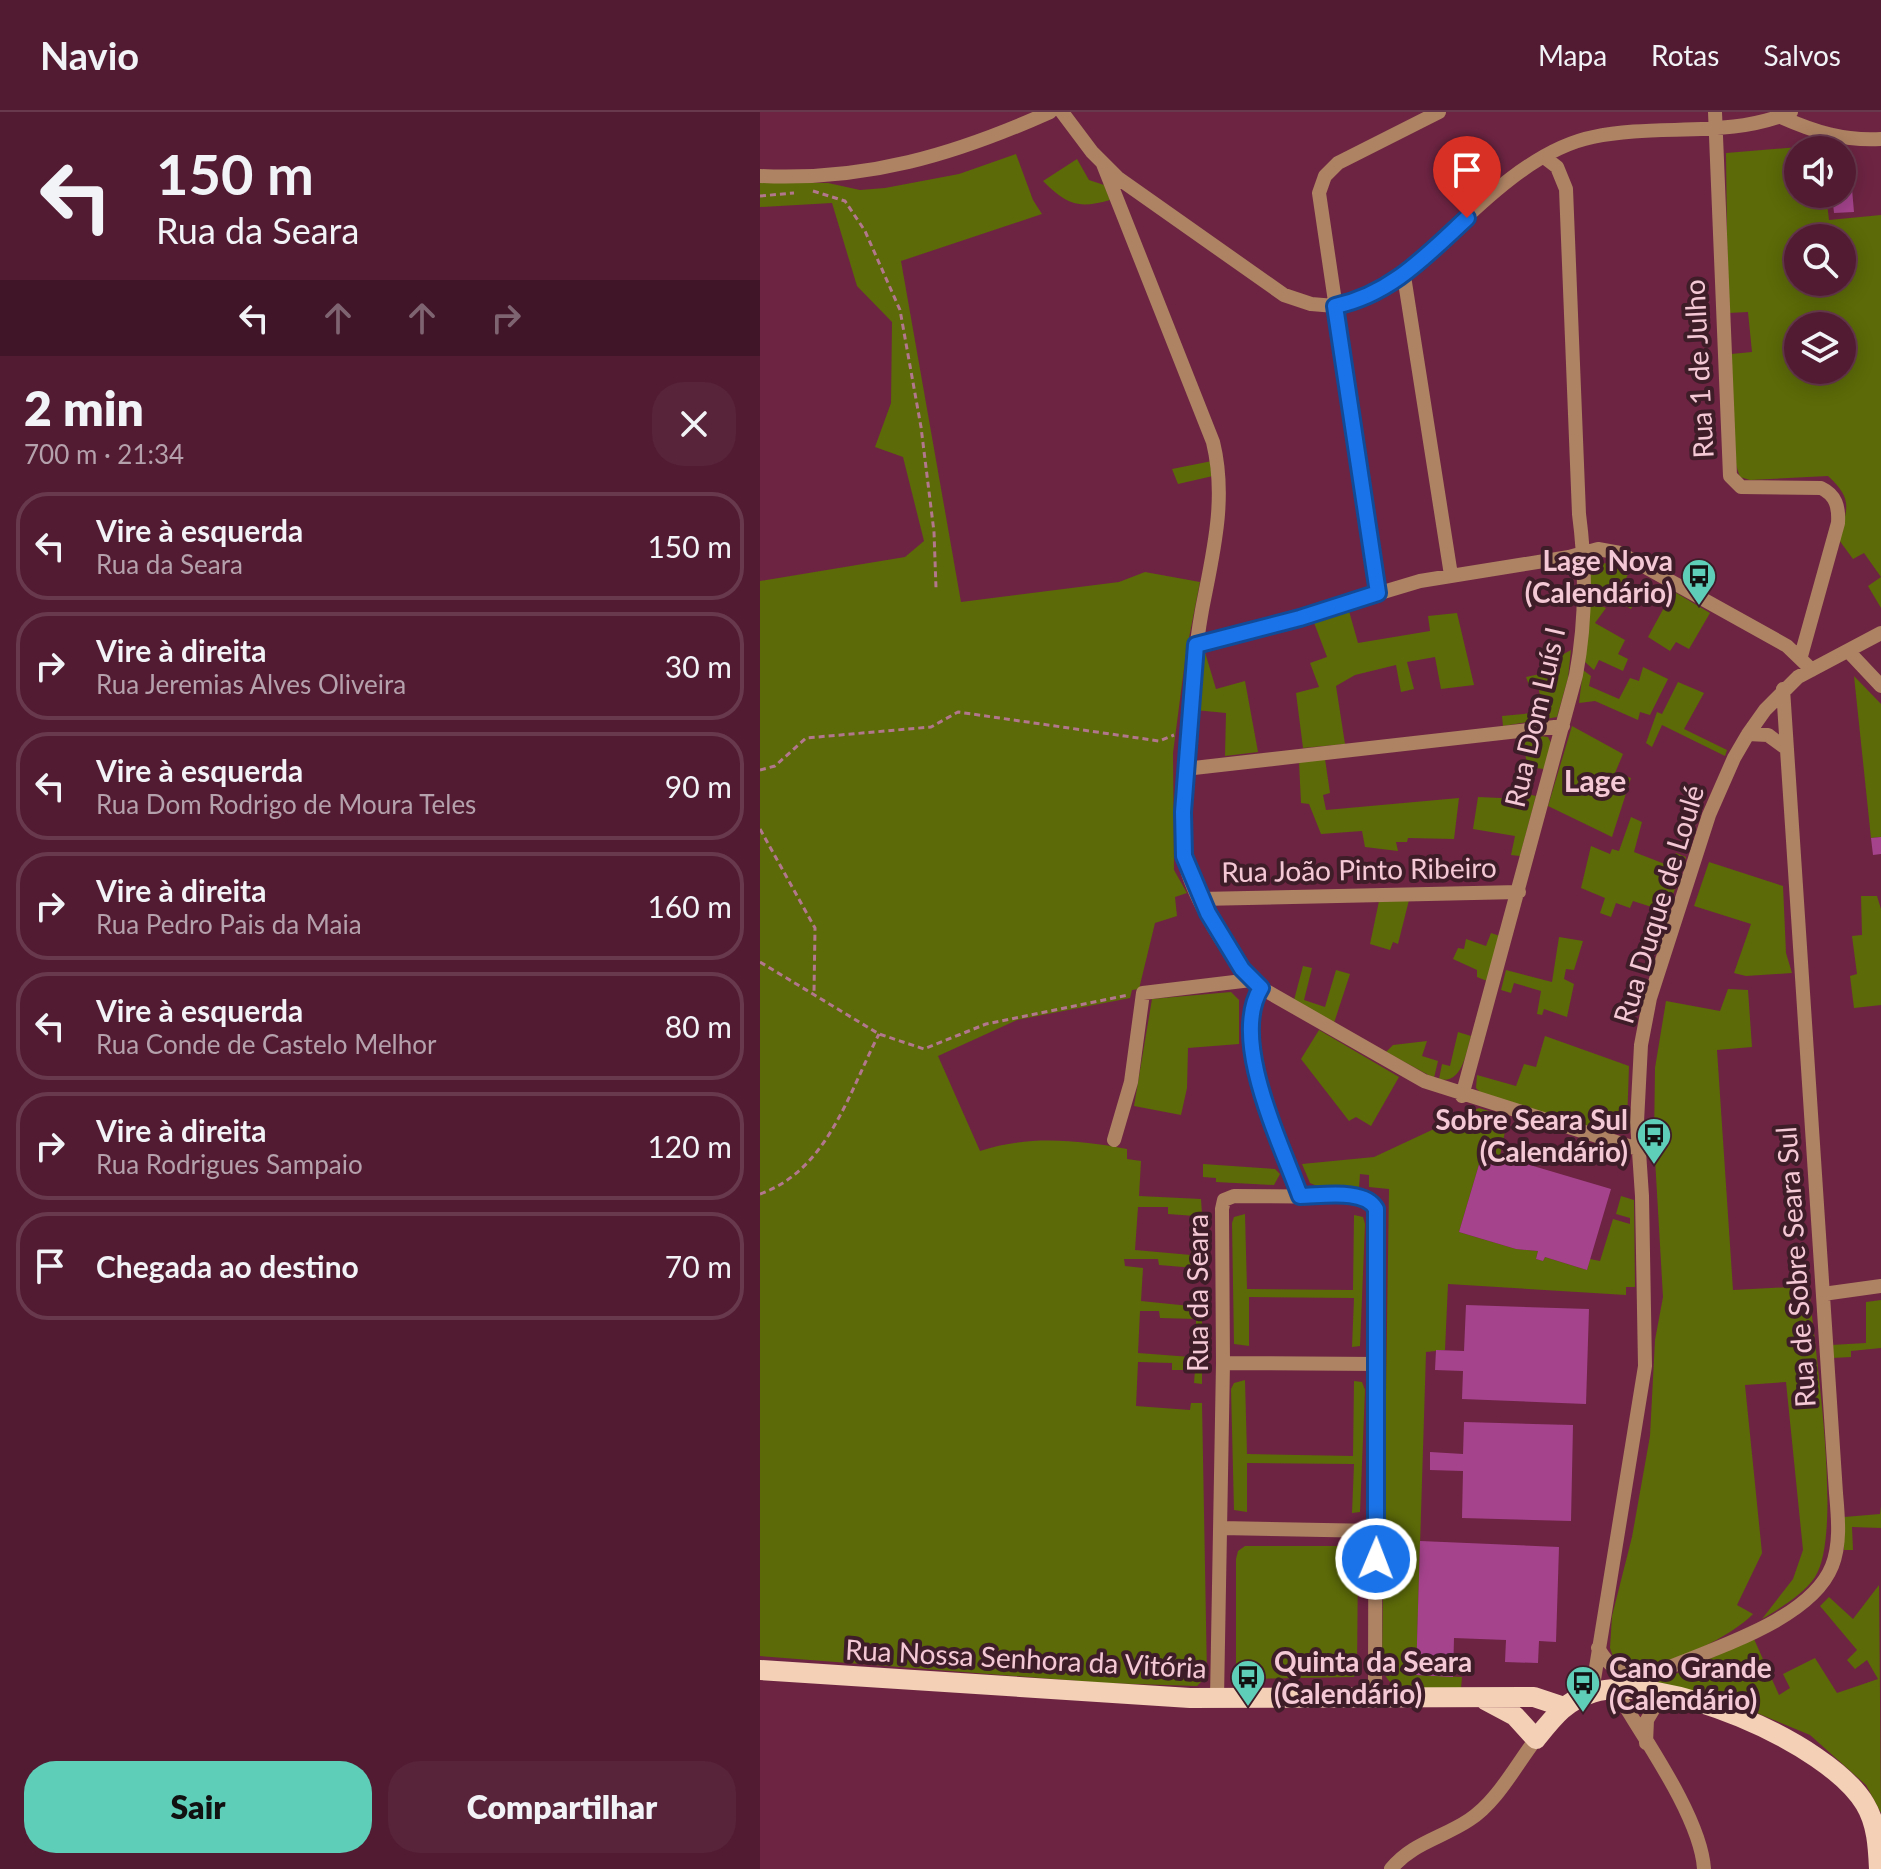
<!DOCTYPE html>
<html lang="pt">
<meta charset="utf-8">
<style>
:root{--surface:#521b32;--page:#58243a;--text:#f1f3f6;--muted:#b5a1ac;--line:#68394d;--accent:#5eceb8}
body{margin:0;font-family:Lato,sans-serif;background:var(--page);color:var(--text);height:100vh;display:flex;flex-direction:column;font-size:30px;white-space:nowrap}
*{box-sizing:border-box;margin:0}
p{font-size:26px;color:var(--muted)}
.icon{flex:none;width:44px;height:44px;fill:none;stroke:currentColor;stroke-width:2;stroke-linecap:round;stroke-linejoin:round}
.map{position:relative;flex:1;overflow:hidden}
.panel{display:flex;flex-direction:column;background:var(--surface);width:760px}
.panel>*{flex:none}
.top-card{background:#521b32;color:var(--text);overflow:hidden}
.controls{position:absolute;left:1024px;top:24px;display:grid;gap:16px}
.controls a{display:grid;place-items:center;width:72px;height:72px;border-radius:50%;background:var(--surface);box-shadow:0 4px 20px #0003,0 0 0 2px var(--line);font-size:40px}
.pin{position:absolute;display:grid;place-items:center;width:68px;height:68px;color:#fff;margin:-82px -34px;border-radius:50% 50% 50% 0;rotate:-45deg;box-shadow:0 0 8px #0007}
.pin .icon{rotate:45deg}
.me{position:absolute;width:88px;margin:-44px;rotate:1deg;stroke-linejoin:round;filter:drop-shadow(0 0 6px #0008)}
.turn{display:flex;align-items:center;gap:28px;height:168px;padding:0 24px;font-size:36px}
.turn .icon{width:104px;height:104px;stroke-width:2.5}
.turn b{display:block;font-size:56px;line-height:68px}
.lanes{display:flex;align-items:center;height:76px;padding:0 24px;background:#0003;justify-content:center;gap:40px;direction:ltr}
.lanes .off{opacity:.35}
.round{display:grid;place-items:center;flex:none;width:84px;height:84px;border-radius:32px;background:var(--page)}
.headline{display:flex;align-items:center;justify-content:space-between;height:136px;padding:0 24px}
h1{font-size:48px;font-weight:800;line-height:60px}
.cta{display:flex;gap:16px;margin-top:auto;padding:16px 24px}
.cta a{flex:1;height:92px;border-radius:32px;background:var(--accent);color:#111;font-size:32px;font-weight:800;line-height:92px;text-align:center}
.cta a+a{background:var(--page);color:var(--text)}
ul{padding:0;list-style:none}
li{display:flex;align-items:center;gap:24px;height:108px;margin:0 16px 12px;padding:0 8px;border:4px solid var(--line);border-radius:32px}
li div{flex:1}
li b{display:block;font-size:30px}
li em{font-style:normal}
header{display:flex;align-items:center;gap:48px;box-sizing:border-box;height:112px;padding:0 40px;background:var(--surface);border-bottom:2px solid var(--line)}
header strong{font-size:38px}
nav{display:flex;gap:44px;margin-inline-start:auto;font-size:28px}
main{display:flex;flex:1;min-height:0}
.map>svg:first-child{display:block}
.green{fill:#5c6a08;fill-rule:evenodd}
.building{fill:#a5438d}
.lines{fill:none;stroke-linecap:round;stroke-linejoin:round}
.path{stroke:#b2778d;stroke-width:3;stroke-dasharray:6 4;stroke-linecap:butt}
.minor{stroke:#ae8363;stroke-width:14}
.major{stroke:#f3d0b6;stroke-width:20}
.route-casing{stroke:#114b97;stroke-width:20}
.route{stroke:#1a73e8;stroke-width:14}
.labels{text-anchor:middle;dominant-baseline:central;stroke-width:8;stroke-linejoin:round;paint-order:stroke}
.street-label{font-size:28px;fill:#f5c8d5;stroke:#3e1d29}
.poi-label{font-size:28px;font-weight:bold;fill:#f5c8d5;stroke:#3e1d29;text-anchor:end}
.neighbourhood-label{font-size:30px;font-weight:bold;fill:#f5c8d5;stroke:#3e1d29}
</style>
<header>
<strong>Navio</strong>
<nav><a>Mapa</a><a>Rotas</a><a>Salvos</a></nav>
</header>
<main>
<section class="panel">
<div class="top-card">
<div class="turn"><svg class="icon" aria-label="left" viewBox="0 0 24 24"><path d="M17 20v-9H6M10 6l-5 5 5 5"/></svg><div><b>150 m</b>Rua da Seara</div></div>
<div class="lanes"><svg class="icon" aria-label="left" viewBox="0 0 24 24"><path d="M17 20v-9H6M10 6l-5 5 5 5"/></svg><svg class="icon off" aria-label="ahead" viewBox="0 0 24 24"><path d="M12 20V5M6 11l6-6 6 6"/></svg><svg class="icon off" aria-label="ahead" viewBox="0 0 24 24"><path d="M12 20V5M6 11l6-6 6 6"/></svg><svg class="icon off" aria-label="right" viewBox="0 0 24 24"><path d="M7 20v-9h11M14 6l5 5-5 5"/></svg></div>
</div>
<div class="headline"><div><h1>2 min</h1><p>700 m · 21:34</p></div><a class="round"><svg class="icon" aria-label="close" viewBox="0 0 24 24"><path d="M6 6l12 12M18 6L6 18"/></svg></a></div>
<ul>
<li><svg class="icon" aria-label="left" viewBox="0 0 24 24"><path d="M17 20v-9H6M10 6l-5 5 5 5"/></svg><div><b>Vire à esquerda</b><p>Rua da Seara</p></div><em>150 m</em></li>
<li><svg class="icon" aria-label="right" viewBox="0 0 24 24"><path d="M7 20v-9h11M14 6l5 5-5 5"/></svg><div><b>Vire à direita</b><p>Rua Jeremias Alves Oliveira</p></div><em>30 m</em></li>
<li><svg class="icon" aria-label="left" viewBox="0 0 24 24"><path d="M17 20v-9H6M10 6l-5 5 5 5"/></svg><div><b>Vire à esquerda</b><p>Rua Dom Rodrigo de Moura Teles</p></div><em>90 m</em></li>
<li><svg class="icon" aria-label="right" viewBox="0 0 24 24"><path d="M7 20v-9h11M14 6l5 5-5 5"/></svg><div><b>Vire à direita</b><p>Rua Pedro Pais da Maia</p></div><em>160 m</em></li>
<li><svg class="icon" aria-label="left" viewBox="0 0 24 24"><path d="M17 20v-9H6M10 6l-5 5 5 5"/></svg><div><b>Vire à esquerda</b><p>Rua Conde de Castelo Melhor</p></div><em>80 m</em></li>
<li><svg class="icon" aria-label="right" viewBox="0 0 24 24"><path d="M7 20v-9h11M14 6l5 5-5 5"/></svg><div><b>Vire à direita</b><p>Rua Rodrigues Sampaio</p></div><em>120 m</em></li>
<li><svg class="icon" aria-label="arrive" viewBox="0 0 24 24"><path d="M6 21V4h12l-3 4 3 4H6"/></svg><div><b>Chegada ao destino</b></div><em>70 m</em></li>
</ul>
<div class="cta"><a>Sair</a><a>Compartilhar</a></div>
</section>
<div class="map">
<svg width="1121" height="1757" viewBox="0 0 1121 1757">
<rect width="100%" height="100%" fill="#6d2442"/>
<path class="green" d="M 1063,33 L 1063,38 L 1038,38 L 1038,82 L 1066,82 L 1069,108 L 1121,103 L 1121,496 L 1108,474 L 1121,465 L 1104,441 L 1093,447 L 1079,428 C 1087,396 1094,388 1068,364 L 990,368 L 980,365 L 976,353 L 971,242 L 992,240 L 988,200 L 968,201 L 966,41 ZM 1038,126 L 1082,126 L 1082,170 L 1038,170 ZM 1038,214 L 1082,214 L 1082,258 L 1038,258 Z
M 256,42 L 273,88 L 282,102 L 141,149 L 201,490 L 359,470 L 385,460 L 440,470 L 426,541 L 413,641 L 414,758 L 427,781 L 415,785 L 417,804 L 395,811 L 379,877 L 372,878 L 370,886 L 257,908 L 178,944 L 220,1039 C 267,1023 319,1028 367,1037 L 367,1047 L 381,1049 L 379,1084 L 441,1087 L 443,1117 L 435,1116 L 435,1104 L 408,1102 L 408,1095 L 378,1095 L 375,1138 L 431,1143 L 431,1136 L 443,1136 L 442,1167 L 435,1168 L 435,1156 L 399,1153 L 398,1147 L 364,1147 L 365,1154 L 383,1156 L 381,1189 L 430,1194 L 431,1185 L 442,1186 L 442,1220 L 436,1220 L 436,1207 L 400,1206 L 399,1199 L 380,1199 L 378,1241 L 431,1245 L 432,1237 L 442,1237 L 442,1272 L 434,1271 L 435,1258 L 412,1258 L 412,1251 L 378,1250 L 376,1294 L 430,1298 L 431,1291 L 442,1291 L 447,1564 L 437,1574 L 344,1571 L 0,1544 L 0,469 L 145,445 L 164,429 L 143,345 L 115,335 L 131,291 L 132,210 L 97,174 L 72,91 L 0,95 L 0,70 L 68,71 L 100,78 L 125,76 L 199,62 Z
M 317,47 L 329,68 L 344,73 L 350,88 C 318,97 307,93 283,69 Z
M 452,349 L 453,364 L 418,372 L 412,357 Z
M 849,451 L 871,455 L 859,483 L 874,492 L 871,497 L 854,487 L 849,492 L 828,481 L 829,458 L 835,452 Z
M 913,479 L 950,501 L 929,537 L 916,530 L 910,539 L 888,525 Z
M 828,488 L 846,496 L 835,511 L 865,528 L 858,542 L 868,547 L 863,559 L 839,548 L 834,558 L 825,550 Z
M 589,499 L 598,531 L 670,519 L 668,504 L 697,501 L 714,573 L 681,577 L 675,545 L 647,550 L 654,577 L 641,580 L 636,553 L 595,563 L 576,574 L 585,632 L 543,636 L 536,581 L 559,575 L 550,551 L 567,545 L 553,508 Z
M 444,537 L 456,577 L 485,569 L 498,640 L 465,644 L 466,601 L 435,598 Z
M 811,538 L 808,566 L 797,605 L 743,614 L 742,604 L 783,600 L 778,573 L 769,573 L 766,565 L 799,558 L 800,544 Z
M 883,555 L 908,567 L 890,603 L 880,600 L 878,608 L 835,589 L 819,591 L 823,558 L 831,564 L 829,574 L 859,587 L 870,566 L 879,569 Z
M 1094,564 L 1121,592 L 1121,725 L 1111,726 Z
M 918,570 L 944,581 L 924,617 L 967,638 L 965,644 L 902,613 L 892,635 L 886,631 L 897,600 L 902,602 Z
M 812,614 L 863,642 L 855,661 L 871,666 L 852,725 L 788,694 Z
M 772,623 L 788,625 L 791,631 L 784,657 L 767,655 L 763,624 Z
M 565,647 L 570,681 L 563,683 L 566,698 L 699,686 L 694,727 L 648,726 L 647,730 L 636,730 L 638,739 L 605,735 L 602,719 L 561,722 L 549,692 L 541,691 L 539,650 Z
M 767,682 L 776,684 L 760,744 L 751,743 L 755,724 L 713,717 L 718,685 L 763,687 Z
M 871,705 L 882,710 L 874,740 L 910,754 L 916,741 L 926,745 L 907,800 L 873,789 L 870,796 L 856,791 L 851,805 L 840,801 L 845,786 L 821,776 L 831,734 L 850,742 L 852,737 L 859,739 Z
M 949,750 L 1023,774 L 1026,841 L 1032,861 L 986,864 L 974,861 L 991,812 L 934,794 Z
M 1101,784 L 1117,784 L 1121,797 L 1121,893 L 1094,896 L 1090,864 L 1097,862 L 1092,824 L 1102,823 Z
M 649,788 L 638,832 L 633,830 L 630,838 L 610,832 L 619,789 Z
M 731,821 L 740,824 L 727,869 L 717,865 L 717,858 L 693,847 L 698,836 L 704,837 L 706,827 L 726,834 Z
M 799,825 L 823,829 L 814,858 L 806,857 L 804,867 L 814,872 L 807,905 L 784,897 L 782,903 L 777,902 L 781,879 L 754,871 L 751,881 L 741,878 L 746,858 L 792,870 Z
M 543,854 L 552,856 L 544,888 L 565,895 L 576,858 L 590,862 L 574,911 L 534,888 Z
M 968,877 L 988,878 L 992,935 L 957,938 L 973,1178 L 1049,1174 C 1054,1234 1084,1420 1055,1465 C 1043,1483 1020,1496 1002,1507 L 1033,1467 L 1043,1438 L 1026,1270 L 985,1273 L 1002,1441 L 977,1493 L 993,1502 C 968,1528 890,1565 855,1550 L 850,1536 L 852,1504 L 872,1425 L 890,1324 L 895,1228 L 903,1185 L 894,1029 L 895,956 L 906,889 L 960,899 Z
M 471,880 L 479,888 L 479,932 L 428,936 L 427,976 L 421,1003 L 374,994 L 392,887 Z
M 559,918 L 639,965 L 611,1014 L 596,1005 L 589,1009 L 541,947 Z
M 698,920 L 711,924 C 706,941 702,973 679,967 L 682,952 L 690,954 Z
M 785,924 L 869,954 L 867,1011 L 861,1018 L 846,1021 L 722,982 L 716,976 L 717,963 L 756,974 L 764,952 L 776,955 Z
M 667,929 L 662,944 L 678,949 L 674,966 L 626,940 L 633,933 Z
M 719,996 L 748,1005 L 740,1044 L 723,1039 L 699,1120 L 756,1137 L 778,1139 L 776,1147 L 783,1149 L 785,1145 L 827,1158 L 830,1147 L 840,1149 L 853,1107 L 870,1112 L 870,1106 L 856,1102 L 861,1084 L 874,1088 L 875,1175 L 866,1175 L 866,1183 L 688,1172 L 685,1238 L 666,1240 L 656,1563 L 702,1565 L 701,1577 C 670,1577 624,1590 622,1549 L 629,1077 L 609,1075 L 609,1063 L 600,1062 L 599,1075 L 557,1074 L 550,1071 L 542,1052 L 614,1045 Z
M 443,1052 L 515,1057 L 520,1062 L 514,1073 L 456,1070 L 456,1066 L 443,1065 Z
M 485,1102 L 487,1177 L 593,1178 L 594,1103 L 603,1105 L 605,1112 L 600,1234 L 592,1235 L 594,1186 L 489,1185 L 489,1234 L 474,1232 L 472,1111 L 474,1105 Z
M 1121,1188 L 1121,1236 L 1091,1239 L 1091,1245 L 1072,1246 L 1071,1233 L 1106,1231 L 1106,1190 Z
M 485,1268 L 487,1342 L 593,1344 L 594,1269 L 602,1270 L 605,1278 L 600,1400 L 592,1401 L 594,1352 L 487,1351 L 487,1400 L 474,1398 L 471,1277 L 474,1271 Z
M 1121,1394 L 1121,1416 L 1092,1415 L 1093,1438 L 1084,1438 L 1084,1405 L 1120,1402 Z
M 485,1434 L 583,1434 L 598,1445 L 597,1560 L 594,1565 L 489,1567 L 476,1557 L 476,1447 L 478,1439 Z
M 1119,1473 L 1121,1701 L 1106,1673 L 1050,1623 L 980,1594 L 918,1575 L 895,1571 L 994,1527 L 1019,1583 L 1030,1576 L 1023,1562 L 1055,1546 L 1077,1581 L 1118,1567 L 1107,1548 L 1095,1557 L 1087,1548 L 1097,1538 L 1060,1494 L 1069,1485 L 1093,1507 Z"/>
<path class="building" d="M 1082,42 L 1089,42 L 1094,100 L 1074,101 L 1072,82 L 1082,82 Z
M 1121,725 L 1121,742 L 1113,743 L 1111,726 Z
M 723,1039 L 851,1077 L 827,1158 L 785,1145 L 783,1149 L 776,1147 L 778,1139 L 756,1137 L 699,1120 Z
M 706,1193 L 829,1197 L 826,1292 L 702,1287 L 703,1259 L 675,1258 L 676,1238 L 704,1239 Z
M 704,1310 L 813,1313 L 811,1409 L 702,1406 L 703,1359 L 670,1358 L 670,1340 L 703,1342 Z
M 660,1429 L 799,1435 L 796,1530 L 779,1529 L 778,1551 L 745,1550 L 746,1528 L 694,1526 L 693,1565 L 656,1563 Z"/>
<g class="lines">
<path class="path" d="M 53,79 L 85,89 L 105,119 L 140,198 L 161,315 L 174,420 L 176,476
M 0,84 L 34,81
M 0,658 L 15,654 L 46,626 L 171,615 L 198,600 L 399,629 L 414,623
M 0,717 L 55,816 L 54,881
M 0,850 L 119,922 L 164,937 L 226,912 L 368,883
M 0,1082 C 68,1058 89,980 119,922"/>
<path class="minor" d="M 302,0 L 332,40 L 358,66 L 524,183 L 551,192 L 575,194 L 610,183 L 644,164 C 696,117 762,39 833,25 C 898,11 968,27 1031,0
M 955,0 L 970,364 L 981,375 L 1061,376 C 1076,383 1079,395 1078,411 L 1041,544
M 1021,5 C 1055,20 1083,29 1121,27
M 343,52 L 453,330 C 467,387 453,441 442,498 C 432,554 428,611 425,668 C 423,694 419,721 424,747 C 433,786 470,850 501,876 L 664,969 L 878,1037
M 0,64 C 106,69 194,43 290,0
M 644,164 L 691,463
M 618,481 L 559,81 L 565,64 L 578,51 L 679,0
M 436,533 L 513,513 L 660,469 L 809,445 L 838,437 L 860,441 L 1027,534 L 1052,558
M 1089,540 L 1121,574
M 988,622 L 1008,623 L 1027,637
M 425,657 L 803,614
M 440,787 L 759,780
M 501,876 C 469,927 521,1031 540,1084
M 702,984 L 816,563 C 826,510 826,455 819,402 L 806,77 L 797,55 L 784,45
M 354,1028 L 371,970 L 383,881 L 491,868
M 1063,1182 L 1121,1174
M 463,1251 L 617,1252
M 461,1416 L 617,1419
M 838,1536 C 850,1556 860,1564 883,1561
M 865,1575 C 921,1544 1047,1517 1072,1454 C 1081,1431 1078,1405 1076,1381 L 1023,577
M 854,1576 C 881,1622 941,1705 944,1757
M 832,1580 L 885,1254 L 882,1084 L 877,1010 L 881,933 L 890,886 L 949,703 L 974,646 L 988,622 L 1005,598 L 1038,565 L 1121,521
M 457,1586 L 463,1251 L 462,1097 L 464,1088 L 474,1084 L 600,1085 L 613,1091 L 616,1097 L 615,1585
M 886,1631 L 887,1608 L 903,1581
M 631,1757 C 652,1731 682,1726 709,1708 C 737,1690 756,1653 776,1627"/>
<path class="major" d="M 0,1558 L 430,1586 L 774,1585 L 804,1595
M 725,1588 L 755,1604 L 776,1627 C 792,1607 806,1588 832,1581 C 900,1559 1068,1630 1105,1692 C 1117,1712 1118,1735 1119,1757"/>
</g>
<g class="lines">
<g class="route-casing">
<path id="route" d="M 616,1447 L 616,1097 C 605,1076 561,1084 540,1084 C 521,1031 469,927 501,876 L 482,857 L 448,801 L 424,744 L 423,700 L 436,533 L 540,506 L 618,481 L 575,194 C 630,183 667,143 707,106"/>
</g>
<use href="#route" class="route"/>
</g>
<defs>
<g id="bus-pin" transform="scale(1.8)"><path d="M0 17L-7.5 6A9.5 9.5 0 1 1 7.5 6Z" fill="#5eceb8" stroke="#3e1d29"/><path d="M-5-6H5V4H4V6H2V4H-2V6H-4V4H-5ZM-3.5-4V0h7V-4ZM-3.5 1.2v1.5H-2V1.2ZM2 1.2v1.5H3.5V1.2Z" fill="#111"/></g>
</defs>
<g fill-rule="evenodd">
<use href="#bus-pin" x="939" y="464"/>
<use href="#bus-pin" x="894" y="1023"/>
<use href="#bus-pin" x="488" y="1565"/>
<use href="#bus-pin" x="823" y="1571"/>
</g>
<g class="labels">
<g class="street-label">
<text transform="translate(938 257) rotate(-93)">Rua 1 de Julho</text>
<text transform="translate(774 605) rotate(-77)">Rua Dom Luís I</text>
<text transform="translate(599 757) rotate(-1)">Rua João Pinto Ribeiro</text>
<text transform="translate(898 792) rotate(-73)">Rua Duque de Loulé</text>
<text transform="translate(1035 1155) rotate(-94)">Rua de Sobre Seara Sul</text>
<text transform="translate(437 1181) rotate(-90)">Rua da Seara</text>
<text transform="translate(266 1546) rotate(3)">Rua Nossa Senhora da Vitória</text>
</g>
<g class="poi-label">
<text x="913" y="448">Lage Nova<tspan x="913" dy="32">(Calendário)</tspan></text>
<text x="868" y="1007">Sobre Seara Sul<tspan x="868" dy="32">(Calendário)</tspan></text>
<text x="514" y="1549" text-anchor="start">Quinta da Seara<tspan x="514" dy="32">(Calendário)</tspan></text>
<text x="849" y="1555" text-anchor="start">Cano Grande<tspan x="849" dy="32">(Calendário)</tspan></text>
</g>
<g class="neighbourhood-label">
<text x="835" y="668">Lage</text>
</g>
</g>
</svg>
<div class="controls">
<a><svg class="icon" aria-label="sound" viewBox="0 0 24 24"><path d="M4 9h4l5-4v14l-5-4H4zM17 9q2 3 0 6"/></svg></a>
<a><svg class="icon" aria-label="search" viewBox="0 0 24 24"><circle cx="10" cy="10" r="6"/><path d="M15 15l6 6"/></svg></a>
<a><svg class="icon" aria-label="layers" viewBox="0 0 24 24"><path d="M12 4l9 5-9 5-9-5zM3 14l9 5 9-5"/></svg></a>
</div>
<div class="pin" style="left:707px;top:106px;background:#d93025"><svg class="icon" aria-label="arrive" viewBox="0 0 24 24"><path d="M6 21V4h12l-3 4 3 4H6"/></svg></div>
<svg class="me" style="left:616px;top:1447px" viewBox="-20 -20 40 40"><circle r="17" fill="#1a73e8" stroke="#fff" stroke-width="3"/><path d="M0-11L8 9 0 5-8 9z" fill="#fff"/></svg>
</div>
</main>
